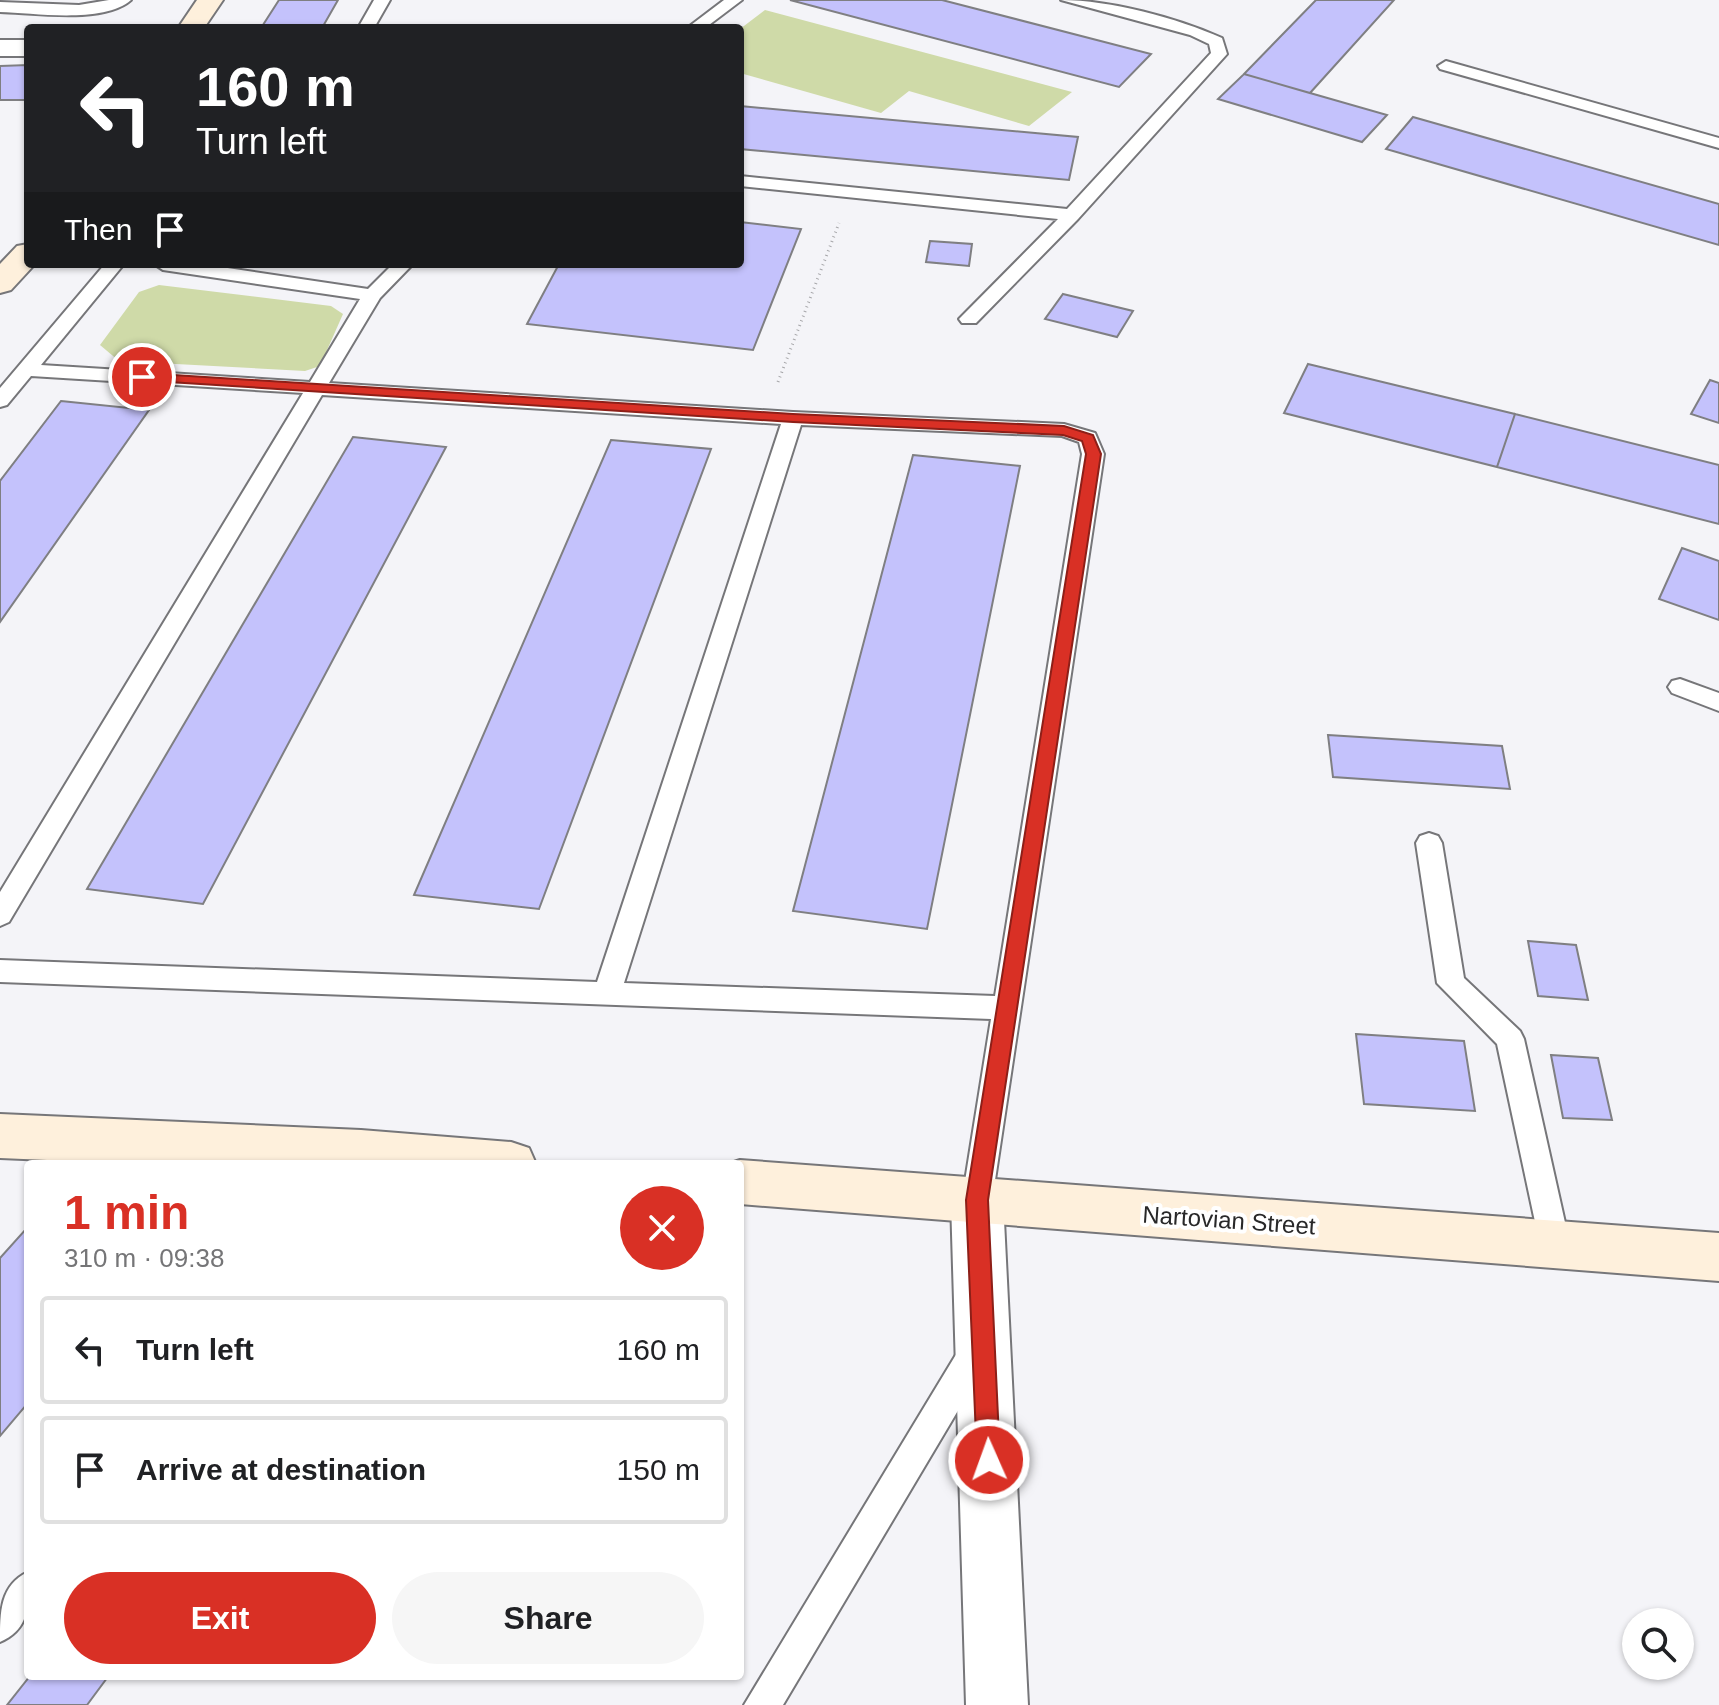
<!DOCTYPE html>
<meta charset="utf-8">
<style>
:root{--surface:#fff;--page:#f6f6f6;--text:#202124;--muted:#757577;--line:#e0e0e0;--accent:#d93025}
body{margin:0;font-family:Helvetica,sans-serif;background:var(--page);color:var(--text);height:100vh;display:flex;flex-direction:column;font-size:30px;white-space:nowrap}
*{box-sizing:border-box;margin:0}
p{font-size:26px;color:var(--muted)}
.icon{flex:none;width:44px;height:44px;fill:none;stroke:currentColor;stroke-width:2;stroke-linecap:round;stroke-linejoin:round}
.map{position:relative;flex:1;overflow:hidden}
.details{position:absolute;left:24px;top:1160px;width:720px;height:520px;display:flex;flex-direction:column;background:var(--surface);border-radius:8px;box-shadow:0 2px 6px #0004}
.details>*{flex:none}
.guide{position:absolute;left:24px;top:24px;width:720px;height:244px;border-radius:8px;box-shadow:0 2px 6px #0004;background:#202124;color:#fff;overflow:hidden}
.controls{position:absolute;left:1622px;top:1608px;display:grid;gap:16px}
.controls a{display:grid;place-items:center;width:72px;height:72px;border-radius:50%;background:var(--surface);box-shadow:0 2px 6px #0004;font-size:40px}
.pin{position:absolute;display:grid;place-items:center;width:68px;height:68px;color:#fff;margin:-34px;border:4px solid #fff;border-radius:50%;box-shadow:0 2px 8px #0007}
.me{position:absolute;width:88px;margin:-44px;rotate:358deg;stroke-linejoin:round;filter:drop-shadow(0 0 6px #0008)}
.turn{display:flex;align-items:center;gap:28px;height:168px;padding:0 40px;font-size:36px}
.turn .icon{width:104px;height:104px;stroke-width:2.5}
.turn b{display:block;font-size:56px;line-height:68px}
.then{display:flex;align-items:center;height:76px;padding:0 40px;background:#0003;gap:16px;font-size:30px}
.round{display:grid;place-items:center;flex:none;width:84px;height:84px;border-radius:42px;background:var(--page)}
.summary{display:flex;align-items:center;justify-content:space-between;height:136px;padding:0 40px}
h1{font-size:48px;font-weight:800;line-height:60px;color:var(--accent)}
.primary-button{display:flex;gap:16px;margin-top:auto;padding:16px 40px}
.primary-button a{flex:1;height:92px;border-radius:48px;background:var(--accent);color:#fff;font-size:32px;font-weight:800;line-height:92px;text-align:center}
.primary-button a+a{background:var(--page);color:var(--text)}
ul{padding:0;list-style:none}
li{display:flex;align-items:center;gap:24px;height:108px;margin:0 16px 12px;padding:0 24px;border:4px solid var(--line);border-radius:8px}
li div{flex:1}
li b{display:block;font-size:30px}
li em{font-style:normal}
.map>svg:first-child{display:block}
.green{fill:#cfdaa8}
.building{fill:#c4c2fc;stroke:#7f7f82;stroke-width:2}
.lines{fill:none;stroke-linecap:round;stroke-linejoin:round}
.lane-casing{stroke:#767679;stroke-width:4}
.street-casing{stroke:#767679;stroke-width:4}
.secondary-casing{stroke:#767679;stroke-width:4}
.path{stroke:#a7a7aa;stroke-width:3;stroke-dasharray:1 4;stroke-linecap:butt}
.lane{fill:#fff;fill-rule:evenodd}
.street{fill:#fff;fill-rule:evenodd}
.secondary{fill:#fef0dc;fill-rule:evenodd}
.route{fill:#d93025;stroke:#8d1f18;stroke-width:2}
.labels{text-anchor:middle;dominant-baseline:central;stroke-width:8;stroke-linejoin:round;paint-order:stroke}
.street-label{font-size:24px;fill:#282829;stroke:#fff}
</style>
<div class="map">
<svg width="1719" height="1705" viewBox="0 0 1719 1705">
<rect width="100%" height="100%" fill="#f4f4f8"/>
<path class="green" d="M 765,10 L 1072,92 L 1029,126 L 909,91 L 881,113 L 740,73 L 740,29 Z
M 159,285 L 331,306 L 343,314 L 320,366 L 305,371 L 119,361 L 100,345 L 139,292 Z"/>
<path class="building" d="M 279,0 L 338,0 L 322,28 L 261,28 Z
M 790,0 L 942,0 L 1151,54 L 1119,87 Z
M 1316,0 L 1394,0 L 1310,93 L 1244,74 Z
M 28,65 L 28,100 L 0,100 L 0,66 Z
M 1244,74 L 1310,93 L 1387,115 L 1362,142 L 1218,99 Z
M 740,106 L 1078,137 L 1069,180 L 740,149 Z
M 1413,117 L 1719,204 L 1719,245 L 1386,149 Z
M 740,222 L 801,229 L 753,350 L 527,324 L 559,264 L 740,264 Z
M 930,241 L 972,244 L 969,266 L 926,262 Z
M 1063,294 L 1133,311 L 1117,337 L 1045,319 Z
M 1308,364 L 1515,414 L 1497,467 L 1284,413 Z
M 1710,380 L 1719,383 L 1719,423 L 1691,414 Z
M 61,401 L 149,410 L 0,622 L 0,481 Z
M 1515,414 L 1719,465 L 1719,524 L 1497,467 Z
M 353,437 L 446,447 L 203,904 L 87,889 Z
M 611,440 L 711,449 L 539,909 L 414,895 Z
M 913,455 L 1020,466 L 927,929 L 793,911 Z
M 1682,548 L 1719,561 L 1719,620 L 1659,599 Z
M 1328,735 L 1502,746 L 1510,789 L 1333,777 Z
M 1528,941 L 1576,945 L 1588,1000 L 1538,996 Z
M 1356,1034 L 1464,1041 L 1475,1111 L 1364,1104 Z
M 1551,1055 L 1598,1058 L 1612,1120 L 1563,1118 Z
M 26,1229 L 28,1403 L 0,1436 L 0,1258 Z
M 30,1676 L 104,1676 L 107,1678 L 87,1705 L 7,1705 Z"/>
<g class="lines">
<g class="lane-casing">
<path id="lane" d="M 109,0 L 131,0 C 104,24 34,13 0,12 L 0,2 L 79,5 Z
M 374,0 L 390,0 L 374,28 L 358,28 Z
M 724,0 L 742,0 L 705,28 L 687,28 Z
M 1061,0 C 1110,0 1177,18 1222,38 L 1227,54 L 1078,219 L 976,323 L 962,323 L 959,319 L 1058,219 L 740,186 L 740,176 L 1067,209 L 1211,53 L 1209,44 L 1190,35 Z
M 1446,61 L 1719,138 L 1719,148 L 1440,69 L 1438,66 Z
M 105,264 L 124,264 L 41,365 L 310,382 L 360,299 L 163,270 L 154,264 L 201,264 L 368,289 L 393,264 L 413,264 L 380,298 L 329,383 L 793,412 L 1064,424 L 1095,433 L 1104,454 L 992,1200 L 988,1210 L 977,1213 L 966,1210 L 962,1200 L 991,1019 L 0,982 L 0,960 L 597,982 L 781,424 L 322,395 L 9,922 L 0,926 L 0,892 L 303,393 L 31,376 L 7,405 L 0,407 L 0,388 ZM 801,425 L 1062,436 L 1079,442 L 1082,454 L 995,996 L 624,983 Z
M 1680,679 L 1719,693 L 1719,711 L 1672,693 L 1668,687 L 1672,681 Z
M 1429,833 L 1438,836 L 1442,843 L 1464,978 L 1520,1031 L 1524,1039 L 1570,1245 L 1566,1255 L 1555,1259 L 1544,1255 L 1540,1245 L 1497,1044 L 1437,983 L 1416,843 L 1420,836 Z
M 974,1339 L 985,1343 L 990,1354 L 985,1365 L 783,1705 L 744,1705 L 963,1343 Z
M 28,1572 C 28,1602 32,1628 0,1642 C 0,1612 0,1585 28,1572 Z"/>
</g>
<g class="street-casing">
<path id="street" d="M 0,40 L 28,40 L 28,56 L 0,56 Z
M 977,1177 L 995,1184 L 1003,1200 L 1028,1705 L 966,1705 L 951,1200 L 959,1184 Z"/>
</g>
<g class="secondary-casing">
<path id="secondary" d="M 197,0 L 223,0 L 204,28 L 178,28 Z
M 28,244 L 28,264 L 35,264 L 11,290 L 0,293 L 0,264 L 17,246 Z
M 0,1114 L 361,1130 L 511,1142 L 529,1148 L 536,1164 L 141,1164 L 0,1158 Z
M 740,1160 L 1719,1233 L 1719,1281 L 740,1204 L 740,1164 L 728,1164 Z"/>
</g>
<path class="path" d="M 778,382 L 839,223"/>
<use href="#lane" class="lane"/>
<use href="#street" class="street"/>
<use href="#secondary" class="secondary"/>
</g>
<path class="route" d="M 142,373 L 793,414 L 1064,426 L 1093,435 L 1101,454 L 988,1200 L 1000,1460 L 997,1468 L 989,1471 L 980,1468 L 977,1460 L 966,1200 L 1086,454 L 1082,441 L 1063,435 L 793,422 L 137,380 L 135,377 Z"/>
<g class="labels">
<g class="street-label">
<text transform="translate(1229 1220) rotate(4)">Nartovian Street</text>
</g>
</g>
</svg>
<div class="controls">
<a><svg class="icon" aria-label="search" viewBox="0 0 24 24"><circle cx="10" cy="10" r="6"/><path d="M15 15l6 6"/></svg></a>
</div>
<div class="pin" style="left:142px;top:377px;background:#d93025"><svg class="icon" aria-label="arrive" viewBox="0 0 24 24"><path d="M6 21V4h12l-3 4 3 4H6"/></svg></div>
<svg class="me" style="left:989px;top:1460px" viewBox="-20 -20 40 40"><circle r="17" fill="#d93025" stroke="#fff" stroke-width="3"/><path d="M0-11L8 9 0 5-8 9z" fill="#fff"/></svg>
<div class="guide">
<div class="turn"><svg class="icon" aria-label="left" viewBox="0 0 24 24"><path d="M17 20v-9H6M10 6l-5 5 5 5"/></svg><div><b>160 m</b>Turn left</div></div>
<div class="then">Then<svg class="icon" aria-label="arrive" viewBox="0 0 24 24"><path d="M6 21V4h12l-3 4 3 4H6"/></svg></div>
</div>
<section class="details">
<div class="summary"><div><h1>1 min</h1><p>310 m · 09:38</p></div><a class="round" style="background:#d93025;color:#fff"><svg class="icon" aria-label="close" viewBox="0 0 24 24"><path d="M6 6l12 12M18 6L6 18"/></svg></a></div>
<ul>
<li><svg class="icon" aria-label="left" viewBox="0 0 24 24"><path d="M17 20v-9H6M10 6l-5 5 5 5"/></svg><div><b>Turn left</b></div><em>160 m</em></li>
<li><svg class="icon" aria-label="arrive" viewBox="0 0 24 24"><path d="M6 21V4h12l-3 4 3 4H6"/></svg><div><b>Arrive at destination</b></div><em>150 m</em></li>
</ul>
<div class="primary-button"><a>Exit</a><a>Share</a></div>
</section>
</div>
